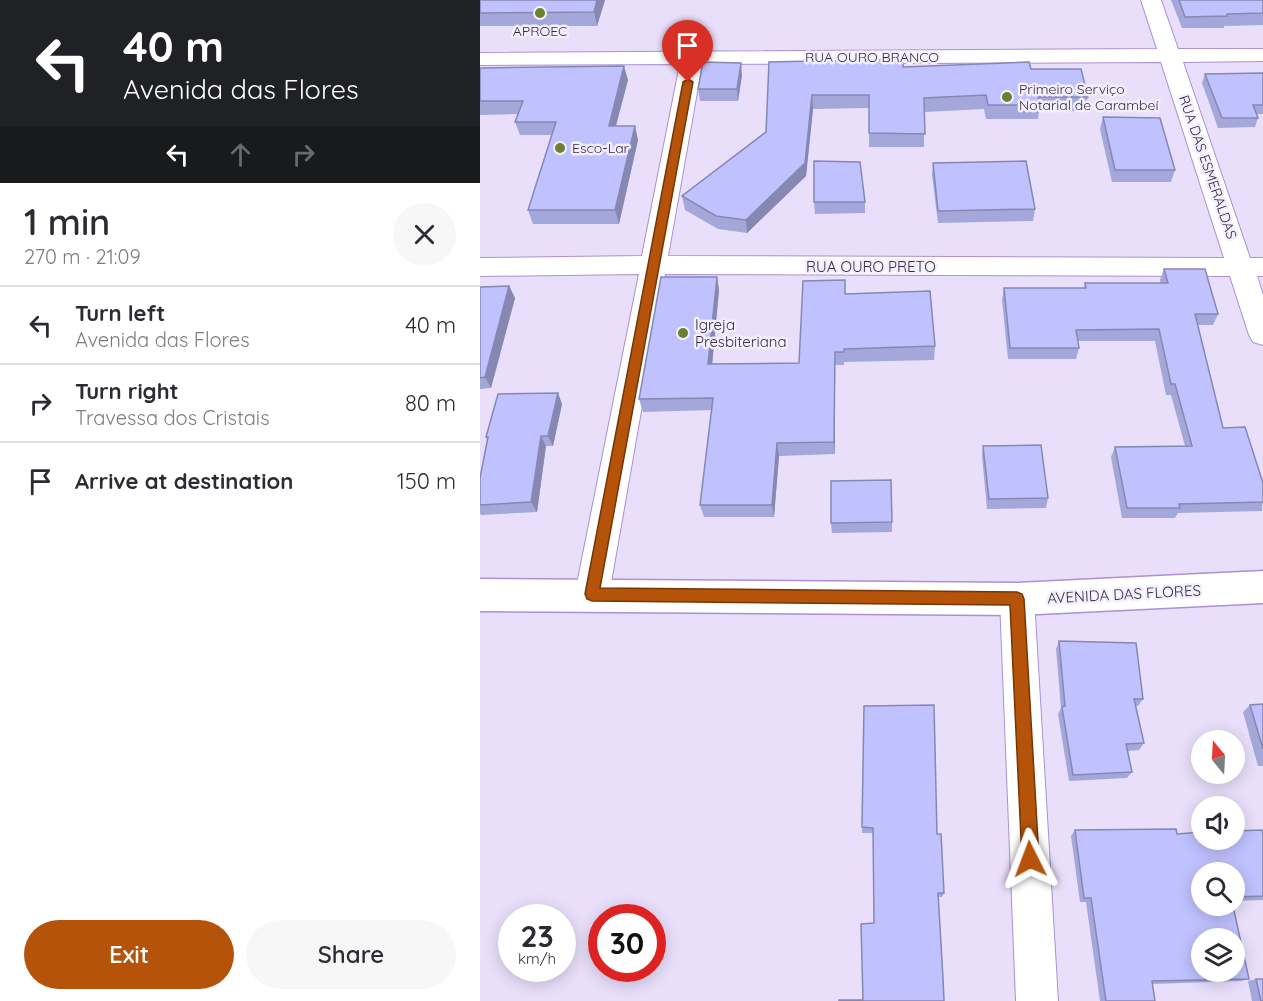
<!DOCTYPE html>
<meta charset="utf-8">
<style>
:root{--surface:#fff;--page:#f7f7f7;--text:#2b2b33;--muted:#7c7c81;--line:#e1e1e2;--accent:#b45309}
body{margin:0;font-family:Quicksand,sans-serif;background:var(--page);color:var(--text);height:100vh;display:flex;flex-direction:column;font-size:22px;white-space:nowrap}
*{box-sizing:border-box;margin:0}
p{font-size:20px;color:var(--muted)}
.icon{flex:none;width:33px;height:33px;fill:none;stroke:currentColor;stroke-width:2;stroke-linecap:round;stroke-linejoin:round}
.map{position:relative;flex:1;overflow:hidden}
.drawer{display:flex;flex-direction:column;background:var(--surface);width:480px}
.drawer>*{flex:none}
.hud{background:#202124;color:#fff;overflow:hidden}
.needle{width:39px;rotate:342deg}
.controls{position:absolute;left:711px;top:730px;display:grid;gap:12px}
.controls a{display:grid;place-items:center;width:54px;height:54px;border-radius:50%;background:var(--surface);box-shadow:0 3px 15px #0003;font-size:30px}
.speed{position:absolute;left:18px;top:904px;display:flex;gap:12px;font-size:30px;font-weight:700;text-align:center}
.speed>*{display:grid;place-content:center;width:78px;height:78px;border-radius:50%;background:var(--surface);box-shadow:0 3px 15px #0003;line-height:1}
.speed small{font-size:15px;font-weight:400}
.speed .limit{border:9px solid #d22;background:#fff;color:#111}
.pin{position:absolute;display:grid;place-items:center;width:51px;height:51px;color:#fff;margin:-62px -26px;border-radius:50% 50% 50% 0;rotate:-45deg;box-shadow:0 0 6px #0007}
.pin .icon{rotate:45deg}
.me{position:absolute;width:66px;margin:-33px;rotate:357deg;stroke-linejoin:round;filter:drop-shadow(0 0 4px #0008)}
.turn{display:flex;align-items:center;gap:21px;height:126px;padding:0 24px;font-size:27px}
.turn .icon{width:78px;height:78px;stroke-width:2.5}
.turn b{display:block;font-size:42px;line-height:51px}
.lanes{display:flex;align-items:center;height:57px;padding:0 24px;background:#0003;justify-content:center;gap:30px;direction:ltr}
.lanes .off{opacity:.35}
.round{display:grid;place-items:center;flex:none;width:63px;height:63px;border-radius:32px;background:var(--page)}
.head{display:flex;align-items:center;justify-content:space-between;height:102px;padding:0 24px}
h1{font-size:36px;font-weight:600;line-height:45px}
.action{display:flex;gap:12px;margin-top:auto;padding:12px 24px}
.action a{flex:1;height:69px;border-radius:36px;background:var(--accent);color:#fff;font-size:24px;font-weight:600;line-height:69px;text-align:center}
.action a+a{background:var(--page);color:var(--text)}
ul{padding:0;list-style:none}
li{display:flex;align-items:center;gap:18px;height:78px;padding:0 24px;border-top:2px solid var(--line)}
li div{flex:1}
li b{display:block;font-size:22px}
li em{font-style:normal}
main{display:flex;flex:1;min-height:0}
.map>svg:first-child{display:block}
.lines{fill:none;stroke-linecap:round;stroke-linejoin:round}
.minor-casing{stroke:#ab90d2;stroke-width:2}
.tertiary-casing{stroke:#ab90d2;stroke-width:3}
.minor{fill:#fff;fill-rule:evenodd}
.tertiary{fill:#fff;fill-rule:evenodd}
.wall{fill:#a4a7da}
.shaded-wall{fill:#8688b2}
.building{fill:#bfc2fe;stroke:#8688b2;stroke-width:1.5;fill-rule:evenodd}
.route{fill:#b45309;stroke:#753606;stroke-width:1.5}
.poi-dot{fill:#6b8031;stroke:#f4effd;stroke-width:2}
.labels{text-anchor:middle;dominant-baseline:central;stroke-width:5;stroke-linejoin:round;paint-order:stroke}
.far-poi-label{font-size:14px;fill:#362c46;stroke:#f4effd;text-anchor:start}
.far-street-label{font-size:14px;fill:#362c46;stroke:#f4effd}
.street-label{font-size:15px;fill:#362c46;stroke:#f4effd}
.poi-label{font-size:15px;fill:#362c46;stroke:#f4effd;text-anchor:start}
</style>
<main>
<section class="drawer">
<div class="hud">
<div class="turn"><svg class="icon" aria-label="left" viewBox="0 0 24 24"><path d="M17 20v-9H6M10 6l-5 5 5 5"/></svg><div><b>40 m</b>Avenida das Flores</div></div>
<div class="lanes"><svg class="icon" aria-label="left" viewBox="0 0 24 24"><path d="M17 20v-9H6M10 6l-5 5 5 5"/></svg><svg class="icon off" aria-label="ahead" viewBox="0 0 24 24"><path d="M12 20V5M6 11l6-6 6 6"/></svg><svg class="icon off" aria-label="right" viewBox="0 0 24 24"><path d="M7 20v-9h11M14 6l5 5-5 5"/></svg></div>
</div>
<div class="head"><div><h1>1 min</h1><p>270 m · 21:09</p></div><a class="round"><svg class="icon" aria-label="close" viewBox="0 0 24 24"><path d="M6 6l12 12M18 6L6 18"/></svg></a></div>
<ul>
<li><svg class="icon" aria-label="left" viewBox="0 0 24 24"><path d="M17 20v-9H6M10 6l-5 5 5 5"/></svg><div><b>Turn left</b><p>Avenida das Flores</p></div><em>40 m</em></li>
<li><svg class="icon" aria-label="right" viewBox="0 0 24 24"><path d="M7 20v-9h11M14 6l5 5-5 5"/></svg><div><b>Turn right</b><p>Travessa dos Cristais</p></div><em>80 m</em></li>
<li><svg class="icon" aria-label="arrive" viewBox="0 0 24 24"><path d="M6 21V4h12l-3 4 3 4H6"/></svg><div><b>Arrive at destination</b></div><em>150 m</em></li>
</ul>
<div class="action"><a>Exit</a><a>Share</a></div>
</section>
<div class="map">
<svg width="783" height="1001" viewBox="0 0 783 1001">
<rect width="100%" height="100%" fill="#e9dffb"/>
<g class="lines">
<g class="minor-casing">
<path id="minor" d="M 661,0 L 681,0 L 698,49 L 783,49 L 783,61 L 703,62 L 770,258 L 783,258 L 783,276 L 777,276 L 783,295 L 783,345 L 773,342 L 769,335 L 750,276 L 185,274 L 129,594 L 124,605 L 112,609 L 100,605 L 95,594 L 159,274 L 0,276 L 0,258 L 162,256 L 200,64 L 0,65 L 0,53 L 677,49 ZM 681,62 L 744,258 L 188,256 L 222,64 Z
M 537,584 L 549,588 L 554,599 L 578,1001 L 536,1001 L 520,599 L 525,588 Z"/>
</g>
<g class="tertiary-casing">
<path id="tertiary" d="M 783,571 L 783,603 L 537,615 L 0,611 L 0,579 L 537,583 Z"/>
</g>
<use href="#minor" class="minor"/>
<use href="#tertiary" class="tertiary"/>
</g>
<path class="wall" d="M 0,0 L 125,0 L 117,26 L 0,26 Z
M 691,0 L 783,0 L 783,25 L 744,26 L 744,28 L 702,28 Z
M 289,62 L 423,67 L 551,69 L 608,97 L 605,111 L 559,111 L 558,119 L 506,119 L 504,109 L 444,112 L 444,147 L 389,147 L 389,108 L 333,109 L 326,176 L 267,233 L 238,229 L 205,210 L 202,196 L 286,132 Z
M 0,68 L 148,80 L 136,126 L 155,126 L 158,140 L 139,224 L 53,224 L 48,210 L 72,135 L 40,135 L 35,122 L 38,114 L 0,115 Z
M 783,73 L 783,114 L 777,114 L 778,118 L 775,127 L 738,128 L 722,83 L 725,74 Z
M 262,75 L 258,101 L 220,101 L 218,89 Z
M 623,117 L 695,170 L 691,182 L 632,182 L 620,129 Z
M 453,163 L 555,209 L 553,221 L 458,223 L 452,175 Z
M 334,202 L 385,202 L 385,213 L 335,214 Z
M 684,269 L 738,314 L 733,325 L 717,325 L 743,428 L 783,483 L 782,511 L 698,513 L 695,518 L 642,518 L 631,457 L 635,447 L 705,446 L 691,395 L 686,395 L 675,341 L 598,341 L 599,348 L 596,359 L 528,359 L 522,300 L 524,288 L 604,288 L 605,283 L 681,283 L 680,280 Z
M 237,277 L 239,290 L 232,364 L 319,363 L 365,294 L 455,346 L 454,360 L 364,362 L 364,365 L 355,365 L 355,454 L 299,456 L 294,517 L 224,517 L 220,505 L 232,410 L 163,412 L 159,399 Z
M 29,286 L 35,298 L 11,388 L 0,389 L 0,287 Z
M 82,404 L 73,446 L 66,446 L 57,512 L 1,515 L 0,513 L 0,478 L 7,440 L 6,437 Z
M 503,446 L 568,498 L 566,508 L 507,509 L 502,456 Z
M 412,522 L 412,532 L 352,533 L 351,523 Z
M 579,641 L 663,699 L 658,706 L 656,706 L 664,743 L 659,750 L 648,751 L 652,772 L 647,778 L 589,781 L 578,714 L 581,708 L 576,649 Z
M 783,704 L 783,766 L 778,766 L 763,712 L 770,705 Z
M 384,706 L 457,834 L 464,893 L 462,897 L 458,897 L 464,1001 L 383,1000 L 394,923 L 393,833 L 382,833 Z
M 595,830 L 697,834 L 783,833 L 783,900 L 754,901 L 754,873 L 722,873 L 769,979 L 761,981 L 672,984 L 675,1001 L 620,1001 L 606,902 L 600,902 L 591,836 Z
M 776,979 L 783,1001 L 772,1001 L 768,981 Z"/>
<path class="shaded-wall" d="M 117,0 L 125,0 L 117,26 L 114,12 Z
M 261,63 L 262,75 L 258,101 L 257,89 Z
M 144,66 L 148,80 L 132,140 L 129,126 Z
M 332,95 L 333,109 L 326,176 L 267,233 L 266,220 Z
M 155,126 L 158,140 L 139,224 L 135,210 Z
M 237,277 L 239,290 L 231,377 L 228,364 Z
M 29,286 L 35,298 L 11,388 L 5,377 Z
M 355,352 L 355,454 L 354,442 Z
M 78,393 L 82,404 L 73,446 L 68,436 Z
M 61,436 L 66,446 L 57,512 L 51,502 Z
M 297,443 L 299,456 L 294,517 L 292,505 Z"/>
<path class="building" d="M 0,0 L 117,0 L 114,12 L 0,13 Z
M 699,0 L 783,0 L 783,13 L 747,14 L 747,16 L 705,17 Z
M 423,59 L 423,67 L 549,62 L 551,69 L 601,69 L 608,97 L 558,97 L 560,105 L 508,105 L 506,95 L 444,98 L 445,134 L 389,133 L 389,95 L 332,95 L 325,163 L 266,220 L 236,216 L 202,196 L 286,132 L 289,62 Z
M 223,62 L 261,63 L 257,89 L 218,89 Z
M 144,66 L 129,126 L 155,126 L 135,210 L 48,210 L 76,122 L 35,122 L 43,101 L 0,101 L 0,68 Z
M 783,73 L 783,105 L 773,105 L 778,118 L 742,118 L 725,74 Z
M 623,117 L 680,118 L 695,170 L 635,170 Z
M 334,161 L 380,162 L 385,202 L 334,202 Z
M 546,161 L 555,209 L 458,211 L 453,163 Z
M 684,269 L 725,269 L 738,314 L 715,314 L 743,428 L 765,427 L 783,483 L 783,502 L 699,504 L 700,508 L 647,508 L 635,447 L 712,446 L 695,384 L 691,384 L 679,329 L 596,330 L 599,348 L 530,348 L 524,288 L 606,288 L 605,283 L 688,283 Z
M 181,277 L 237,277 L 228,364 L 319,363 L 323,281 L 365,280 L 365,294 L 450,291 L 455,346 L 364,349 L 364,352 L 355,352 L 354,442 L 297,443 L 292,505 L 220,505 L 233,398 L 159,399 Z
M 29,286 L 5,377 L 0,378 L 0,287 Z
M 78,393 L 68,436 L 61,436 L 51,502 L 0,505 L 0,478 L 8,437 L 6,437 L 18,394 Z
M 561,445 L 568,498 L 509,499 L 503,446 Z
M 411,480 L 412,522 L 351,523 L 351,481 Z
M 579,641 L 656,643 L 663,699 L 654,699 L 664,743 L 646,744 L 652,772 L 593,775 L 582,707 L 585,706 Z
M 783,704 L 783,749 L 770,705 Z
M 454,705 L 457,834 L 461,834 L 464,893 L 458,893 L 463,978 L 464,1001 L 359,1001 L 359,1000 L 383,1000 L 381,924 L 394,923 L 393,828 L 382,827 L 384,706 Z
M 696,829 L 697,834 L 722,832 L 722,840 L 754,840 L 754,831 L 782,830 L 783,833 L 783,896 L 754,897 L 754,873 L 722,873 L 722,906 L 753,906 L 769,979 L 672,981 L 675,1001 L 626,1001 L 611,898 L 604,898 L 595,830 ZM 722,939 L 754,939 L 754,972 L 722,972 Z
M 776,979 L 783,979 L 783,1001 L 781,1001 Z"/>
<path class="route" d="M 208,79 L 213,82 L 120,588 L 537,592 L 542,594 L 544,599 L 559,859 L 556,865 L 550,868 L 544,865 L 542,859 L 530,605 L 112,601 L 107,599 L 105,594 L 203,82 Z"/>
<g class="poi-dot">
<circle cx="60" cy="13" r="6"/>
<circle cx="527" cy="97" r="6"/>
<circle cx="80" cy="148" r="6"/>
<circle cx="203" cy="333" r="6"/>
</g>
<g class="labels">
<g class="far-poi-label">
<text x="60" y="31" text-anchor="middle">APROEC</text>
<text x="539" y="89">Primeiro Serviço<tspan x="539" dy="16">Notarial de Carambeí</tspan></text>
<text x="92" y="148">Esco-Lar</text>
</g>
<g class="far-street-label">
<text x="392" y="57">RUA OURO BRANCO</text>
<text transform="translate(728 167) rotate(71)">RUA DAS ESMERALDAS</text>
</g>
<g class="street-label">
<text x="391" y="266">RUA OURO PRETO</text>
<text transform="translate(644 594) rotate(-3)">AVENIDA DAS FLORES</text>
</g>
<g class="poi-label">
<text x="215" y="324">Igreja<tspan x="215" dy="17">Presbiteriana</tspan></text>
</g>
</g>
</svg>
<div class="controls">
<a><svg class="needle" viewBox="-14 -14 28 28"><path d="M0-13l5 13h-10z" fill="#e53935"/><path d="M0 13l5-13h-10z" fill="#7c7c81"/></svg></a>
<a><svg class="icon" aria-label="sound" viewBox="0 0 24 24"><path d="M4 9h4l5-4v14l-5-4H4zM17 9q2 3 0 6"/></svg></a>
<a><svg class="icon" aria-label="search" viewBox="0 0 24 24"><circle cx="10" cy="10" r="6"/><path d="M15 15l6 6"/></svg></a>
<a><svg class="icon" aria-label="layers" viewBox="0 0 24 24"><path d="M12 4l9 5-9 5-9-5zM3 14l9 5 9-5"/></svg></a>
</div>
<div class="speed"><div>23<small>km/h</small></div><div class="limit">30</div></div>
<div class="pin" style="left:208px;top:82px;background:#d93025"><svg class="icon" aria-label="arrive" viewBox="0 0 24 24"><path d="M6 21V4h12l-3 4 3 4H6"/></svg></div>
<svg class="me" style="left:550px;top:859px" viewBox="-20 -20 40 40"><path d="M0-17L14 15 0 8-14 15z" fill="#b45309" stroke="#fff" stroke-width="4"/></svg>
</div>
</main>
